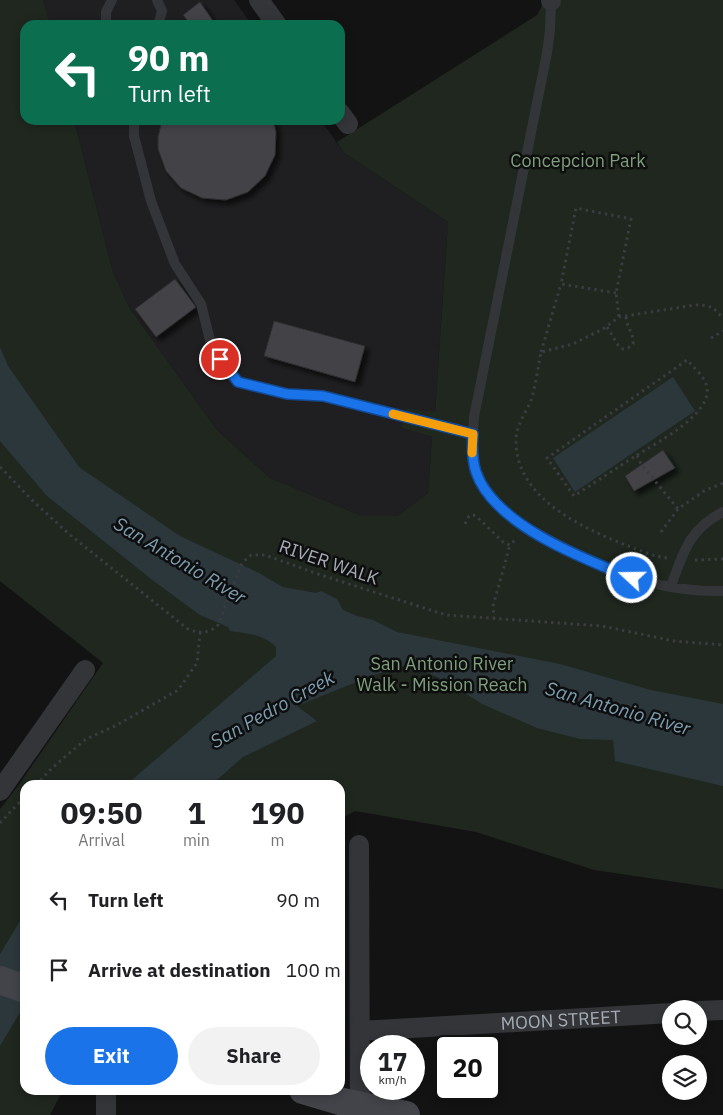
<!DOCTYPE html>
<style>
:root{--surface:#fff;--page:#f2f2f2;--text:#202124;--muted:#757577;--accent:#1a73e8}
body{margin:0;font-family:"IBM Plex Sans",sans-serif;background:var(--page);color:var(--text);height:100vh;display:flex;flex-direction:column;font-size:19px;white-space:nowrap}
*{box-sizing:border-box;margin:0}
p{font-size:16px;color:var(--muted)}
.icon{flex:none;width:28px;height:28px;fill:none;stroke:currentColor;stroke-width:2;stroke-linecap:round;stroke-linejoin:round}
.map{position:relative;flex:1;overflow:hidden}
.details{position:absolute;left:20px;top:780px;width:325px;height:315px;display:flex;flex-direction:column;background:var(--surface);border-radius:15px;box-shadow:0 2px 8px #0003}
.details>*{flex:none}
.guide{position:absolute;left:20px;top:20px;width:325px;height:105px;border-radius:15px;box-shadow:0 2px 8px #0003;background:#0b6e4f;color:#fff;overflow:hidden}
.buttons{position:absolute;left:662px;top:1000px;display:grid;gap:10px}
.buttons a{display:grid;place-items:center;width:45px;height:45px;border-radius:50%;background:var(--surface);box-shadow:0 2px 8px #0003;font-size:25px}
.speed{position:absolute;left:360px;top:1035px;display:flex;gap:10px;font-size:25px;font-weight:700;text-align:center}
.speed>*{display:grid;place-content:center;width:65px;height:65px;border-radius:50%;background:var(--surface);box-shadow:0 2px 8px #0003;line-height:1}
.speed small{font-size:12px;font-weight:400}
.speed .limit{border:2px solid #111;border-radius:8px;background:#fff;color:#111}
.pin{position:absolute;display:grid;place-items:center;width:42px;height:42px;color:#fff;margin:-21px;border:2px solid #fff;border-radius:50%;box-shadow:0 1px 5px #0007}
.me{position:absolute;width:55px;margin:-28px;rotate:291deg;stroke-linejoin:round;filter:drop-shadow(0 0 4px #0008)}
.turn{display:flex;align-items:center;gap:18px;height:105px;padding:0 25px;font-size:22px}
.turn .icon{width:65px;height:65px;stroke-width:2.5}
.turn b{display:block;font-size:35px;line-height:42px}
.eta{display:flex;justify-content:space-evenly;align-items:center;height:85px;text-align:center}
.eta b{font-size:30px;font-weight:700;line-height:35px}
.action{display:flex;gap:10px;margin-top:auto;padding:10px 25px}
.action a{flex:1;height:58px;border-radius:30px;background:var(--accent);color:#fff;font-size:20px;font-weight:700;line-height:58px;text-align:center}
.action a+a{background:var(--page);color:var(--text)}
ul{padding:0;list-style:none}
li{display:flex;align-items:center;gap:15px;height:70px;padding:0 25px}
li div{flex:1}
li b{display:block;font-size:19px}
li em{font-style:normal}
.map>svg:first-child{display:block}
.built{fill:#1f1f21}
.green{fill:#1f271f}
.water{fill:#2c373c}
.building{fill:#424347;stroke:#2d2d30;filter:url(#shadow)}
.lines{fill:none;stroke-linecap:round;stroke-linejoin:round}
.path{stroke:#3a3c40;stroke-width:3;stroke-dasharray:2.5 4;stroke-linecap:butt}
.lane{stroke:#343539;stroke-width:10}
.street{stroke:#343539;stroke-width:20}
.secondary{stroke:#424449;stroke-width:28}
.route-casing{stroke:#114b97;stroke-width:12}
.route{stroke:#1a73e8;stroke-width:9}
.slow{stroke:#f59e0b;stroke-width:9}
.labels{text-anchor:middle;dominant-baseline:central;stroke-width:5;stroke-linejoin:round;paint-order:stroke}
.park-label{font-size:18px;fill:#7e9f7c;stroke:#0e0e0f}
.street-label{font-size:18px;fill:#a5abb4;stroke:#0e0e0f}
.water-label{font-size:19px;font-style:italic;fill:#7c9daf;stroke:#0e0e0f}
</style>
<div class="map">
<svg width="723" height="1115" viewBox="0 0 723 1115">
<defs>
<filter id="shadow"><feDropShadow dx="4.5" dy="4.5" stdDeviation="2.5" flood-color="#0009"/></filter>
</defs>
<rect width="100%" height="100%" fill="#131314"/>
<path class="built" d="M 43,0 L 234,0 L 252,25 L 50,25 Z
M 74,120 L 321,120 L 344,153 L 448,222 L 435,412 L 401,428 L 432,437 L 428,493 L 397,516 L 362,516 L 270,478 L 217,430 L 129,307 L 113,272 Z"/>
<path class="green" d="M 0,0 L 43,0 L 50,25 L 25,25 L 25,120 L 74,120 L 113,272 L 129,307 L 217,430 L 270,478 L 362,516 L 397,516 L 428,493 L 432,437 L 401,428 L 406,408 L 435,412 L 448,222 L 344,153 L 337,142 L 537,15 L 545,0 L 723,0 L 723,889 L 594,870 L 476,832 L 355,811 L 340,819 L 340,785 L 25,785 L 25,1090 L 63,1090 L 50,1115 L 0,1115 L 0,809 L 18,786 L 103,663 L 0,581 Z"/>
<path class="water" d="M 0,347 L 8,366 L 79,467 L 180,536 L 259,573 L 283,587 L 316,593 L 321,591 L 337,599 L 343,610 L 357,616 L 373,620 L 397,632 L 560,664 L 651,690 L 723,704 L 723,786 L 615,761 L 613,740 L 580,739 L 537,728 L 482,704 L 449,683 L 410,664 L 374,675 L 297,706 L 317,721 L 243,757 L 211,785 L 126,785 L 276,656 L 276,647 C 263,634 248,634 230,631 L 228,627 L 200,615 L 155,582 L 47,496 L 0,441 Z
M 673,377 L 695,411 L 575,492 L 553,458 Z
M 25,913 L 25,1004 L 0,1046 L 0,954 Z"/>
<path class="building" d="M 200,2 L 216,25 L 191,25 L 183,15 Z
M 162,120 L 273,120 L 276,132 L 275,155 L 265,176 L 248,192 L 226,200 L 202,198 L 181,188 L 166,171 L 158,149 L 158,137 Z
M 175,279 L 196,307 L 156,337 L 135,309 Z
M 274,321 L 365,346 L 355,382 L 264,356 Z
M 663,450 L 675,468 L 634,491 L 625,476 Z"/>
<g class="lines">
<path class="path" d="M 616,293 L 561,284 L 576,208 L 631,219 L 616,293 L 619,317
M 607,327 L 618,345 L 623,349 L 628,348 L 633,344 C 634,333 627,329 626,316
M 711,338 L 723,331
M 541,352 L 561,284
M 637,455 C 656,443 717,412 706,384 C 703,375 693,367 687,360 L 547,458 L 574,496 L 637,455 L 641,464 L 678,509
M 0,467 L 34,502 L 69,534 L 189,630 C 201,633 208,634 218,625 L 242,563 L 251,555 L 265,555 L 321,575 L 446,615 L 602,626 L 674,641 L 723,645
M 465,524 L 469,516 L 473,515 L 476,516 L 504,543 L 510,545 L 517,538
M 661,532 L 678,509 L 704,491 L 723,483
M 667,558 L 655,556 C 604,537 515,507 516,440 C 516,424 527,412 532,398 C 536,383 538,367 541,352 L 573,344 L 603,329 L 619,317 L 695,305 C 711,305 714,307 723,319
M 695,560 L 723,559
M 494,619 L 493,606 L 510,545
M 36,785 L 52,768 L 86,739 L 117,725 L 178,690 L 197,663 L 200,633
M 0,823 L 25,796"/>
<path class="lane" d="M 157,0 L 162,11 L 158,25
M 551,1 L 550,30 L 547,53 L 474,417 C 473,436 469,456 477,474 C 482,487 493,501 504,511 C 519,525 538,534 555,543 C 580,556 605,570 632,578 C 660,586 694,592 723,591
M 106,25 L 106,12 L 112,0
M 134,120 L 134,136 L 151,201 L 175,264 L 201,304 L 212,348 L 238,382 L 287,394 L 323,396 L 473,434
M 671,586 C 683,553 689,529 723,512"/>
<g class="street">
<path d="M 259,0 L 277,25"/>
<path d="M 551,0 L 551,1"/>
<path d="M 340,113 L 348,124"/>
<path d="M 0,791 L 85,670"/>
<path d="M 359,845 L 360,1115"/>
<path d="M 699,1011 L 723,1010"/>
<path id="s1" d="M 360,1031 L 671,1013"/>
<path d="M 106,1115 L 106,1090"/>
</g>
<path class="secondary" d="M 0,980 L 25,989
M 303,1090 L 343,1102 L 406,1115"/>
</g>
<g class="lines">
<g class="route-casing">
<path id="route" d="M 220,359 L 238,382 L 287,394 L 323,396 L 473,434 C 472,447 472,460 476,472 C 494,525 584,559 632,578"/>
</g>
<use href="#route" class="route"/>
<path class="slow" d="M 393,414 L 473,434 L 472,453"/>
</g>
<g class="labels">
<g class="park-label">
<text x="578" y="160">Concepcion Park</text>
<text x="442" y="663">San Antonio River<tspan x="442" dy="21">Walk - Mission Reach</tspan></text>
</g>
<g class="street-label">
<text transform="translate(329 562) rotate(19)">RIVER WALK</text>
<text stroke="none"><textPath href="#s1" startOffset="201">MOON STREET</textPath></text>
</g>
<g class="water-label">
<text transform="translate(180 560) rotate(31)">San Antonio River</text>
<text transform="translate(618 708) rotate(16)">San Antonio River</text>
<text transform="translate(272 709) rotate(-29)">San Pedro Creek</text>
</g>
</g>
</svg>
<div class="buttons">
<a><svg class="icon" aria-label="search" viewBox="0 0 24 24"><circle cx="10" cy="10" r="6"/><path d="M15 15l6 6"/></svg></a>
<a><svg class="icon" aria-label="layers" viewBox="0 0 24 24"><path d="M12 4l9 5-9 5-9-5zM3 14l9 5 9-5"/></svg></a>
</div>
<div class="speed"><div>17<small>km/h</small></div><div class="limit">20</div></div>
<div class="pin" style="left:220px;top:359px;background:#d93025"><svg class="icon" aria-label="arrive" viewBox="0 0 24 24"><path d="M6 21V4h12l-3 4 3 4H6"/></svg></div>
<svg class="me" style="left:632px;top:578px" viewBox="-20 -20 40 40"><circle r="17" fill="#1a73e8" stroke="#fff" stroke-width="3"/><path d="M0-11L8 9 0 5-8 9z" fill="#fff"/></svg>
<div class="guide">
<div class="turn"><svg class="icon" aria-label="left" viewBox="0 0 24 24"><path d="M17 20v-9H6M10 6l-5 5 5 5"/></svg><div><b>90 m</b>Turn left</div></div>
</div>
<section class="details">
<div class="eta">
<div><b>09:50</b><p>Arrival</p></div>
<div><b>1</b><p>min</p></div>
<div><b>190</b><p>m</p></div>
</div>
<ul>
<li><svg class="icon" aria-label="left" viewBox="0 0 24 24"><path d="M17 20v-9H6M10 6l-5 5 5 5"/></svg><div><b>Turn left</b></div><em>90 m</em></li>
<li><svg class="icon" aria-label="arrive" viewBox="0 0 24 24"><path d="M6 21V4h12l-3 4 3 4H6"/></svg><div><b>Arrive at destination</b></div><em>100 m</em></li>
</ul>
<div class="action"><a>Exit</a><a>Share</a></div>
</section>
</div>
